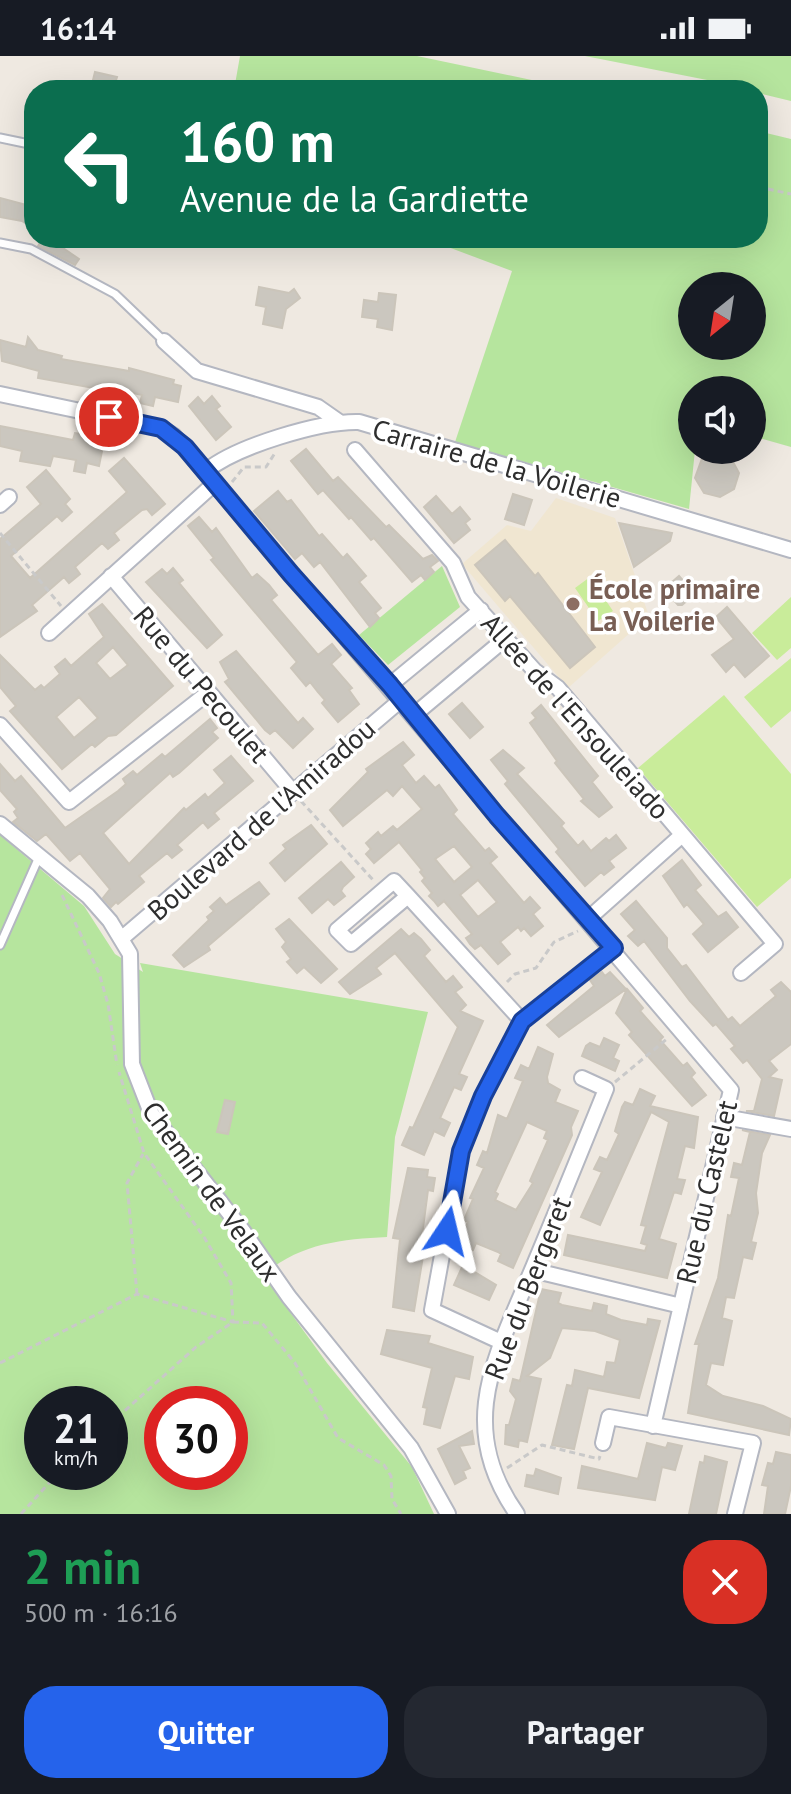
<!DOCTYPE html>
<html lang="fr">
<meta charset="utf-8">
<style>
:root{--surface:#171b24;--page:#242831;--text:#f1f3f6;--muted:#9ea1a6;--accent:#2563eb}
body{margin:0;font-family:"PT Sans",sans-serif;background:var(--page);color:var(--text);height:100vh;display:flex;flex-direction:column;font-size:30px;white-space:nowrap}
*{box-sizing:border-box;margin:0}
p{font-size:26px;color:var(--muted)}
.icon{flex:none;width:44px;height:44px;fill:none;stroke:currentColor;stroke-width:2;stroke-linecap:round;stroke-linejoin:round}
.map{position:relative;height:1458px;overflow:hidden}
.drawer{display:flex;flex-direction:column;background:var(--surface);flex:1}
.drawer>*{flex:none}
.banner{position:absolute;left:24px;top:24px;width:744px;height:168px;border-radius:32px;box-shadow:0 8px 32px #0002;background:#0b6e4f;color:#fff;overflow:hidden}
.needle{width:52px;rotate:210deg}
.fabs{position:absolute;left:678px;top:216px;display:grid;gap:16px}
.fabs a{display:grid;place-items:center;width:88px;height:88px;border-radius:50%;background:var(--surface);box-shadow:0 8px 32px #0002;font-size:40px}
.speed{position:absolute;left:24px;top:1330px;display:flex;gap:16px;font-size:40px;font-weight:700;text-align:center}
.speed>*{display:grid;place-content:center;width:104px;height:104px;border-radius:50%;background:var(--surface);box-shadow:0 8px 32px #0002;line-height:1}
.speed small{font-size:20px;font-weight:400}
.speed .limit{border:12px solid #d22;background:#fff;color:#111}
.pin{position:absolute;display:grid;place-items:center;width:68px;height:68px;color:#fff;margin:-34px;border:4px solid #fff;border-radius:50%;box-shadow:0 2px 8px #0007}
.me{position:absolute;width:88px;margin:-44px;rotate:10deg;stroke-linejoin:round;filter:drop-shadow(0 0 6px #0008)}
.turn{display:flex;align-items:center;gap:28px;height:168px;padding:0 24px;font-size:36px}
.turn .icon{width:104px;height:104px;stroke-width:2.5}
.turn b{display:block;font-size:56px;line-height:68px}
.round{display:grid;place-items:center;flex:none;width:84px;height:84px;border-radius:32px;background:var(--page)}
.head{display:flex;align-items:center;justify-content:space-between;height:136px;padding:0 24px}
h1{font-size:48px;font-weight:600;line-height:60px;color:#1e9e55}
.button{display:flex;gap:16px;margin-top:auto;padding:16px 24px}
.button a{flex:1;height:92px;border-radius:32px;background:var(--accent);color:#fff;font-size:32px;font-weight:600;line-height:92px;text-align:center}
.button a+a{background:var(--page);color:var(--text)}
.status{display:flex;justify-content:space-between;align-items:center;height:56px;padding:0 40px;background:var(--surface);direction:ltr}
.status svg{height:22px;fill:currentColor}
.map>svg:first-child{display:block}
.education{fill:#f0e6d1}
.green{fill:#b6e59e;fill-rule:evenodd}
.pitch{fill:#c9ec9a}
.building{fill:#cbc7bf;stroke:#cbc5ba;stroke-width:2;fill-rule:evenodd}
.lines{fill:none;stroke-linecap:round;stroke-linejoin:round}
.lane-casing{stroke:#b4b7c1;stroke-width:11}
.street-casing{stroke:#b4b7c1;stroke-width:18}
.path{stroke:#c9c9c9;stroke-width:3;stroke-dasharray:6 4;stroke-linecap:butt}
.lane{stroke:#fff;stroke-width:7}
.street{stroke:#fff;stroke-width:14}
.route-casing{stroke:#184099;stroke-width:20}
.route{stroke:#2563eb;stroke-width:14}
.education-dot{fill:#8d6e63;stroke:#fff;stroke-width:3}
.labels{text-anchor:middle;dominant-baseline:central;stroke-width:7;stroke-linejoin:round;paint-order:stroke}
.street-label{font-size:28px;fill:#2e2e2e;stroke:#fff}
.education-label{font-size:28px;font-weight:bold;fill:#785e54;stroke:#fff;text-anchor:start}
</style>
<div class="status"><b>16:14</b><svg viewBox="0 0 49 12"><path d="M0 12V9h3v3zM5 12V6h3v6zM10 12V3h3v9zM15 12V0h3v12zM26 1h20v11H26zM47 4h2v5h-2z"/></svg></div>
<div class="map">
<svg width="791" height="1458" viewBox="0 0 791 1458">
<rect width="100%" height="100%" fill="#efe9e1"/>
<path class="education" d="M 556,442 L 615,462 L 649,560 L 568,632 L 462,508 L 507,469 L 531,475 Z"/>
<path class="green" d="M 240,0 L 417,0 L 579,34 L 234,34 Z
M 585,0 L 791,0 L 791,45 L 758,37 L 758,34 Z
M 758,75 L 791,83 L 791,391 L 752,380 L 752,334 L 692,334 L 692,394 L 695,394 L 689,453 L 455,386 L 512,215 L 424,182 L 758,182 ZM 692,230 L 752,230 L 752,290 L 692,290 Z
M 442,510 L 460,551 L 388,609 L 359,579 Z
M 0,779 L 84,850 L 115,898 L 143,916 L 140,907 L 428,956 L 395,1081 L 387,1181 C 341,1183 299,1188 263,1219 L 327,1307 L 412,1411 L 434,1458 L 0,1458 ZM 42,1348 L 110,1348 L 110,1416 L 42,1416 ZM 162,1348 L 230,1348 L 230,1416 L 162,1416 Z"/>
<path class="pitch" d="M 590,521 L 613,555 L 598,565 L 575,532 Z
M 791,541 L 791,592 L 777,604 L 752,577 Z
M 791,602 L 791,655 L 771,672 L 744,641 Z
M 724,639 L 791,718 L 791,822 L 757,851 L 638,712 Z"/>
<path class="building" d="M 95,16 L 117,21 L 113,34 L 91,32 Z
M 0,142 L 34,151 L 34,173 L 22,165 L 0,161 Z
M 43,182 L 67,186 L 63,192 L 79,203 L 75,209 L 38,190 Z
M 259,231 L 289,237 L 294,233 L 300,242 L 286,253 L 282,272 L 263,268 L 266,251 L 256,249 Z
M 379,237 L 396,239 L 392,274 L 377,271 L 378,263 L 362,261 L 364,244 L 378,246 Z
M 28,281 L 38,294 L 62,300 L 61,303 L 129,315 L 129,312 L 174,324 L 173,328 L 181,330 L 178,346 L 155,341 L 153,350 L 140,347 L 142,339 L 108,331 L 107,340 L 93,337 L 94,332 L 38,322 L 39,315 L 2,305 L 0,284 L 26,291 Z
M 212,340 L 220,350 L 216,353 L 231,371 L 216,384 L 189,350 L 198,341 L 204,348 Z
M 0,370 L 73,384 L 75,377 L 88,379 L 87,386 L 103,390 L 99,410 L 87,407 L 85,417 L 74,415 L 76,404 L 53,400 L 50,410 L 20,405 L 22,395 L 0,390 Z
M 306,393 L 333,425 L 338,421 L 386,471 L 389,469 L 423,503 L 432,499 L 438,505 L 430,511 L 434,516 L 425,524 L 421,519 L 412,526 L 374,482 L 371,484 L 351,461 L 349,463 L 323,434 L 318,438 L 291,405 Z
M 704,397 L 707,403 L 715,398 L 731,402 L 739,417 L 734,433 L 720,441 L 704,437 L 695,422 Z
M 124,402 L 165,448 L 152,459 L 147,453 L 142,454 L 114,477 L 119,484 L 108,493 L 102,487 L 75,511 L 80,518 L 69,527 L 64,521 L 32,549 L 37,555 L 0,581 L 0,483 L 41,448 L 27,431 L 46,414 L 70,443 L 65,448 L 72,456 L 62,465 L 57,460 L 11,500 L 30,522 L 127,436 L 109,415 Z
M 278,435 L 287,446 L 291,444 L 319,480 L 322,478 L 343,502 L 347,498 L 366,520 L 359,526 L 381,552 L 375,557 L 379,562 L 370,571 L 320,506 L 314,511 L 302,497 L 295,503 L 254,455 Z
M 513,438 L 532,444 L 524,469 L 505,463 Z
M 436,440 L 452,458 L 460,451 L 470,463 L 465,467 L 470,474 L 454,487 L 424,451 Z
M 199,461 L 212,476 L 216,472 L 252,522 L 257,518 L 269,529 L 277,539 L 271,544 L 318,599 L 332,588 L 341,599 L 331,608 L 352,632 L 349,634 L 359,648 L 338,666 L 322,647 L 325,644 L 318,636 L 310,626 L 306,630 L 291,612 L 297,606 L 211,504 L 214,502 L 188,470 Z
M 619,467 L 672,477 L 670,485 L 634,511 Z
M 505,484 L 535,520 L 538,517 L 595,591 L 570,612 L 510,540 L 505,545 L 475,509 Z
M 173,512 L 183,524 L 179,527 L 222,579 L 207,592 L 146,526 L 162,513 L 167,518 Z
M 679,520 L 695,538 L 682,549 L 678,549 L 664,533 Z
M 102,548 L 173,630 L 116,679 L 108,680 L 95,691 L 92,688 L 62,713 L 10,655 L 16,650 L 0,631 L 0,599 L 35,634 L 41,629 L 44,632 L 60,618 L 55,611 L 65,603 L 71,610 L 104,581 L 89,558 ZM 113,591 L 128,609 L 110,623 L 96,607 ZM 79,641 L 98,662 L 74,682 L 56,661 Z
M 727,551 L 769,600 L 745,621 L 734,608 L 726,616 L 712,599 L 734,583 L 716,561 Z
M 236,595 L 298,667 L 303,662 L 313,673 L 293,692 L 275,674 L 270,678 L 265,674 L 225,626 L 229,623 L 220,606 Z
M 462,647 L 483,671 L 470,682 L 449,658 Z
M 541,649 L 598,720 L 592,726 L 612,751 L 599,761 L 581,745 L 584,743 L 555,707 L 557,705 L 530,667 L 536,662 L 532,657 Z
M 210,663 L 217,672 L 212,676 L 218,682 L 179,717 L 173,721 L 170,717 L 103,777 L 129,808 L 184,752 L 186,754 L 205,738 L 208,742 L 225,727 L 214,714 L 231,700 L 253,725 L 214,757 L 219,763 L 208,772 L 203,766 L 177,789 L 182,794 L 172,802 L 167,797 L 139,820 L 144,826 L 118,848 L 116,846 L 111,851 L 103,842 L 110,833 L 80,797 L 70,805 L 46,778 L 37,785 L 13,766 L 18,762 L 14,756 L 17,753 L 0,734 L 0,708 L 15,725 L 21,720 L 65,772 L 118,735 L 126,728 L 123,723 L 133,715 L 137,719 L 162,698 L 165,701 Z
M 403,686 L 414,699 L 402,709 L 416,727 L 424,720 L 435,732 L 439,729 L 457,754 L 453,758 L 485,795 L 489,792 L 497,801 L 490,807 L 502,821 L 524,847 L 530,841 L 540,852 L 533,858 L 543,870 L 531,880 L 524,872 L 521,875 L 518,871 L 500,886 L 510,898 L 498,908 L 481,889 L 475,893 L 470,888 L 466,882 L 472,878 L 444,845 L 438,850 L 434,845 L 429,840 L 432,837 L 422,825 L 425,822 L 420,816 L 422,814 L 399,786 L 374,807 L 366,798 L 371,793 L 366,787 L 378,776 L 381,780 L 393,770 L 397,774 L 422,753 L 402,730 L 393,740 L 387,734 L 343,770 L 330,754 L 368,716 L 366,713 ZM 454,790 L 472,811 L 454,826 L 435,803 ZM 478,824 L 497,846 L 478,861 L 460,839 Z
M 503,694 L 524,712 L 517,718 L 564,767 L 561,770 L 578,790 L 583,785 L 591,795 L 606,782 L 609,785 L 616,779 L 626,792 L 609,805 L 614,811 L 604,819 L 601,816 L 585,830 L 556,796 L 559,793 L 505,728 L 508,725 L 491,704 Z
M 311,769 L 327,788 L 285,825 L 270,807 L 286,793 L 283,789 Z
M 682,804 L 701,829 L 695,834 L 718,861 L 726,856 L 738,871 L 708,896 L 693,878 L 704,868 L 687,848 L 684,851 L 663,820 Z
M 341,806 L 354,821 L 343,831 L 341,835 L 345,840 L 334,849 L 328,843 L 312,857 L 299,842 Z
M 259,826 L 269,838 L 208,890 L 210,894 L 184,911 L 173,899 L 209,864 L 207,861 L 214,855 L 210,851 L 220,842 L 226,849 Z
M 636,845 L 667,882 L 667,892 L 682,911 L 686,909 L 728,964 L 732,961 L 740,970 L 776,940 L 771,934 L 781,926 L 791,936 L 791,988 L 769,1005 L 777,1014 L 769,1021 L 782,1024 L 774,1060 L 746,1055 L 754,1055 L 762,1023 L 747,1004 L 743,1007 L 731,993 L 735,990 L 716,968 L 713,970 L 690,945 L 644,885 L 638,890 L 628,880 L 635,874 L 621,858 Z
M 289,863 L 337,913 L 321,927 L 304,911 L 297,917 L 287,906 L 291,903 L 282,891 L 286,886 L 276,873 Z
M 401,873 L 409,881 L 414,877 L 421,883 L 430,894 L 424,900 L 446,926 L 453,920 L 462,931 L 455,936 L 466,949 L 460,955 L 483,965 L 459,1018 L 467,1021 L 461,1034 L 454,1031 L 440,1062 L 450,1067 L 444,1080 L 434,1075 L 424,1099 L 402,1089 L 410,1071 L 413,1072 L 458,971 L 395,897 L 376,912 L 381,918 L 350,938 L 339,926 Z
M 602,916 L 605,920 L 610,916 L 626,933 L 559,981 L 547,969 L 594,930 L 590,924 Z
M 627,933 L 643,952 L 640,955 L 663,981 L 660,984 L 683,1010 L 687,1007 L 695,1017 L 691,1021 L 706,1039 L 692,1050 L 629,979 L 632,976 L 616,957 Z
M 604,982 L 619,989 L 613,1002 L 619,1005 L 615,1015 L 582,1000 L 586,990 L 590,987 L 600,991 Z
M 538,991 L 553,998 L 547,1021 L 548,1027 L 560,1034 L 555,1046 L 578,1055 L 571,1071 L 572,1079 L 513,1212 L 498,1205 L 501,1198 L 498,1196 L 476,1187 L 473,1194 L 458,1188 L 468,1166 L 464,1164 L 473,1143 L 470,1142 L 484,1112 L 477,1109 L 483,1095 L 487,1097 L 498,1059 L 507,1063 L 523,1025 L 515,1022 L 521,1009 L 529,1013 ZM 527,1066 L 547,1075 L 544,1082 L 548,1084 L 530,1125 L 533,1127 L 516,1154 L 495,1144 L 498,1138 L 495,1136 Z
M 640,1033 L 655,1040 L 650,1050 L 698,1061 L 694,1092 L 685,1090 L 677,1123 L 685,1124 L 681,1138 L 674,1136 L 659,1183 L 676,1188 L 667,1222 L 564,1199 L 568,1179 L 645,1195 L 647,1189 L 641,1187 L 646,1170 L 641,1169 L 669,1066 L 651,1056 L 600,1169 L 581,1161 L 602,1116 L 594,1113 L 600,1101 L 607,1104 L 619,1078 L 615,1075 L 622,1051 L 625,1046 L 633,1049 Z
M 225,1044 L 235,1046 L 228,1078 L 217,1076 Z
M 742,1074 L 770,1079 L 762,1097 L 756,1137 L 758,1157 L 751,1186 L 756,1187 L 752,1203 L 743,1201 L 734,1242 L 726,1241 L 722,1262 L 732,1265 L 723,1309 L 711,1307 L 706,1329 L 723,1340 L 763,1350 L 791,1363 L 789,1379 L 688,1357 L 699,1288 L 695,1288 L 718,1222 L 728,1159 L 731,1160 L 739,1122 L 731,1121 L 734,1107 L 742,1109 L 750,1076 Z
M 408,1112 L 428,1114 L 427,1121 L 435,1122 L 433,1135 L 428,1134 L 421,1187 L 425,1188 L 414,1255 L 393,1251 L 400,1183 L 393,1182 Z
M 463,1209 L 496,1229 L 489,1244 L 454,1229 Z
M 541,1233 L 561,1237 L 558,1247 L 562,1249 L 592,1255 L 594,1247 L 607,1250 L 606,1258 L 621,1264 L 647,1269 L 648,1263 L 660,1265 L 639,1342 L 588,1332 L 574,1393 L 552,1389 L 567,1329 L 572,1330 L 575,1314 L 604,1321 L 607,1306 L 615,1307 L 620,1284 L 595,1275 L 562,1272 L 550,1302 L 527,1320 L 541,1323 L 527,1386 L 519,1384 L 518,1391 L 505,1388 L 506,1369 L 509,1369 L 516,1343 L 510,1335 L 513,1323 L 520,1325 Z
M 387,1274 L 430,1280 L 428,1287 L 473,1301 L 469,1323 L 455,1320 L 440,1372 L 424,1368 L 427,1352 L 423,1351 L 432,1312 L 381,1298 Z
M 472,1375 L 474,1388 L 459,1390 L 470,1412 L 463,1415 L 466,1422 L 455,1428 L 438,1393 Z
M 647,1387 L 666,1392 L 668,1387 L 682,1390 L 675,1414 L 662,1411 L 655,1444 L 578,1432 L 582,1410 L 638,1423 Z
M 776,1396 L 791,1399 L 791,1430 L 785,1458 L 764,1458 L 768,1430 L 762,1429 L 768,1407 L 773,1408 Z
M 705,1400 L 727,1406 L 716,1458 L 689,1458 L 700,1406 L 704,1407 Z
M 536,1413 L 561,1422 L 558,1438 L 525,1430 L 527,1419 L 534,1420 Z"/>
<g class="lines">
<g class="lane-casing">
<path id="lane" d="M 0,82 L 34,89
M 0,187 L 31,193 L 115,238 L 164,285
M 0,889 L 39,801"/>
</g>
<g class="street-casing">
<path id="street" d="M 164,285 L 197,315 L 318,351 L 338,365
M 0,338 L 161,372 L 174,380 L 731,1034 L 653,1370
M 355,394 L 453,507 L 468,541 L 535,615 L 558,632 L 775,888 L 741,917
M 206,415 C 237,390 320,365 359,366 L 791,494
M 0,449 L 9,441
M 111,520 L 293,736
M 49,577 L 215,427
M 390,629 L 481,554
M 414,659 L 506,582
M 0,669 L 69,746 L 209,636
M 0,768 L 88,840 L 110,865 L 130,898 L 132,1008 L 151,1057 L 243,1175 L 289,1241 L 411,1392 L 448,1458
M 408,840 L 351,888 L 337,874 L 394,825 L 408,840 L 522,965
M 588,863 L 682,779
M 121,883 L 402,643
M 724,1061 L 791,1073
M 532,1214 L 681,1250
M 499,1285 L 432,1254 L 461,1095 L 483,1040 L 522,965 L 614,892
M 603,1387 L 609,1361 L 753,1387 L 735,1458
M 517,1458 C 452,1366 500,1293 536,1204 C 560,1147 583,1090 606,1033 L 582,1022"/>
</g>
<path class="path" d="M 758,131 L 791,138
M 232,426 L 244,411 L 266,411 L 275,397
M 0,477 L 61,550
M 301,745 L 374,825
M 62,839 L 99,917 L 108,948 L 117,1009
M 507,926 L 515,918 L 536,912 L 554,886 L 578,875
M 615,1026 L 668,982
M 137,1238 L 127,1127 L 143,1098
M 0,1307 L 137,1238 L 233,1266 L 231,1227 L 204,1181 L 144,1097 L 119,1016
M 110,1368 L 196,1291 L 233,1266 L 262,1267 L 295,1307 L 338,1382 L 384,1409 L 391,1420 L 392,1443 L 401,1458
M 507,1412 L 542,1389 L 599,1403 L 600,1400
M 21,1458 L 59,1416"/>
<use href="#lane" class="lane"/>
<use href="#street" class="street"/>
</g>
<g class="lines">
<g class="route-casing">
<path id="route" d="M 109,361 L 161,372 L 185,391 L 291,518 L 390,629 L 497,760 L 614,892 L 522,965 L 483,1040 L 461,1095 L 447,1175"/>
</g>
<use href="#route" class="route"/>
</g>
<circle class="education-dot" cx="573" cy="548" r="8"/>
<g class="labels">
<g class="street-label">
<text transform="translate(497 407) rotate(16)">Carraire de la Voilerie</text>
<text transform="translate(202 628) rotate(50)">Rue du Pecoulet</text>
<text transform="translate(576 660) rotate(48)">Allée de l'Ensouleiado</text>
<text transform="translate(261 763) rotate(-41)">Boulevard de l'Amiradou</text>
<text transform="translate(212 1135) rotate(54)">Chemin de Velaux</text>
<text transform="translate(706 1136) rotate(-77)">Rue du Castelet</text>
<text transform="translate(527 1232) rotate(-69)">Rue du Bergeret</text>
</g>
<g class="education-label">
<text x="589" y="532">École primaire<tspan x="589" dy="32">La Voilerie</tspan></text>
</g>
</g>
</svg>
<div class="fabs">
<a><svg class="needle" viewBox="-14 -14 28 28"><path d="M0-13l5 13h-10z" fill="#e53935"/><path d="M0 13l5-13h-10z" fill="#9ea1a6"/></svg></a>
<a><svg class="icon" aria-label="sound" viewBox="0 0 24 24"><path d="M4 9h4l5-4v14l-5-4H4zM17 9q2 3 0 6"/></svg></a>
</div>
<div class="speed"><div>21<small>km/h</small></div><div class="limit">30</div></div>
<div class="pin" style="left:109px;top:361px;background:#d93025"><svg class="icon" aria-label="arrive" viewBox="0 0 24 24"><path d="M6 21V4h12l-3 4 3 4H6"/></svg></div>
<svg class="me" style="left:447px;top:1175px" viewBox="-20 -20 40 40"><path d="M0-17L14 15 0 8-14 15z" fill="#2563eb" stroke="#fff" stroke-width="4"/></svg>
<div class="banner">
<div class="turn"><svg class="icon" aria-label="left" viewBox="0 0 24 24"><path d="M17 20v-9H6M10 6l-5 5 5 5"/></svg><div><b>160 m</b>Avenue de la Gardiette</div></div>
</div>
</div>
<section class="drawer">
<div class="head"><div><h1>2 min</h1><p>500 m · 16:16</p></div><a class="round" style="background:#d93025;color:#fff"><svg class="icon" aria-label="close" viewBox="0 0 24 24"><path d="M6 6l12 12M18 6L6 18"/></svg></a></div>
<div class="button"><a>Quitter</a><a>Partager</a></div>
</section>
